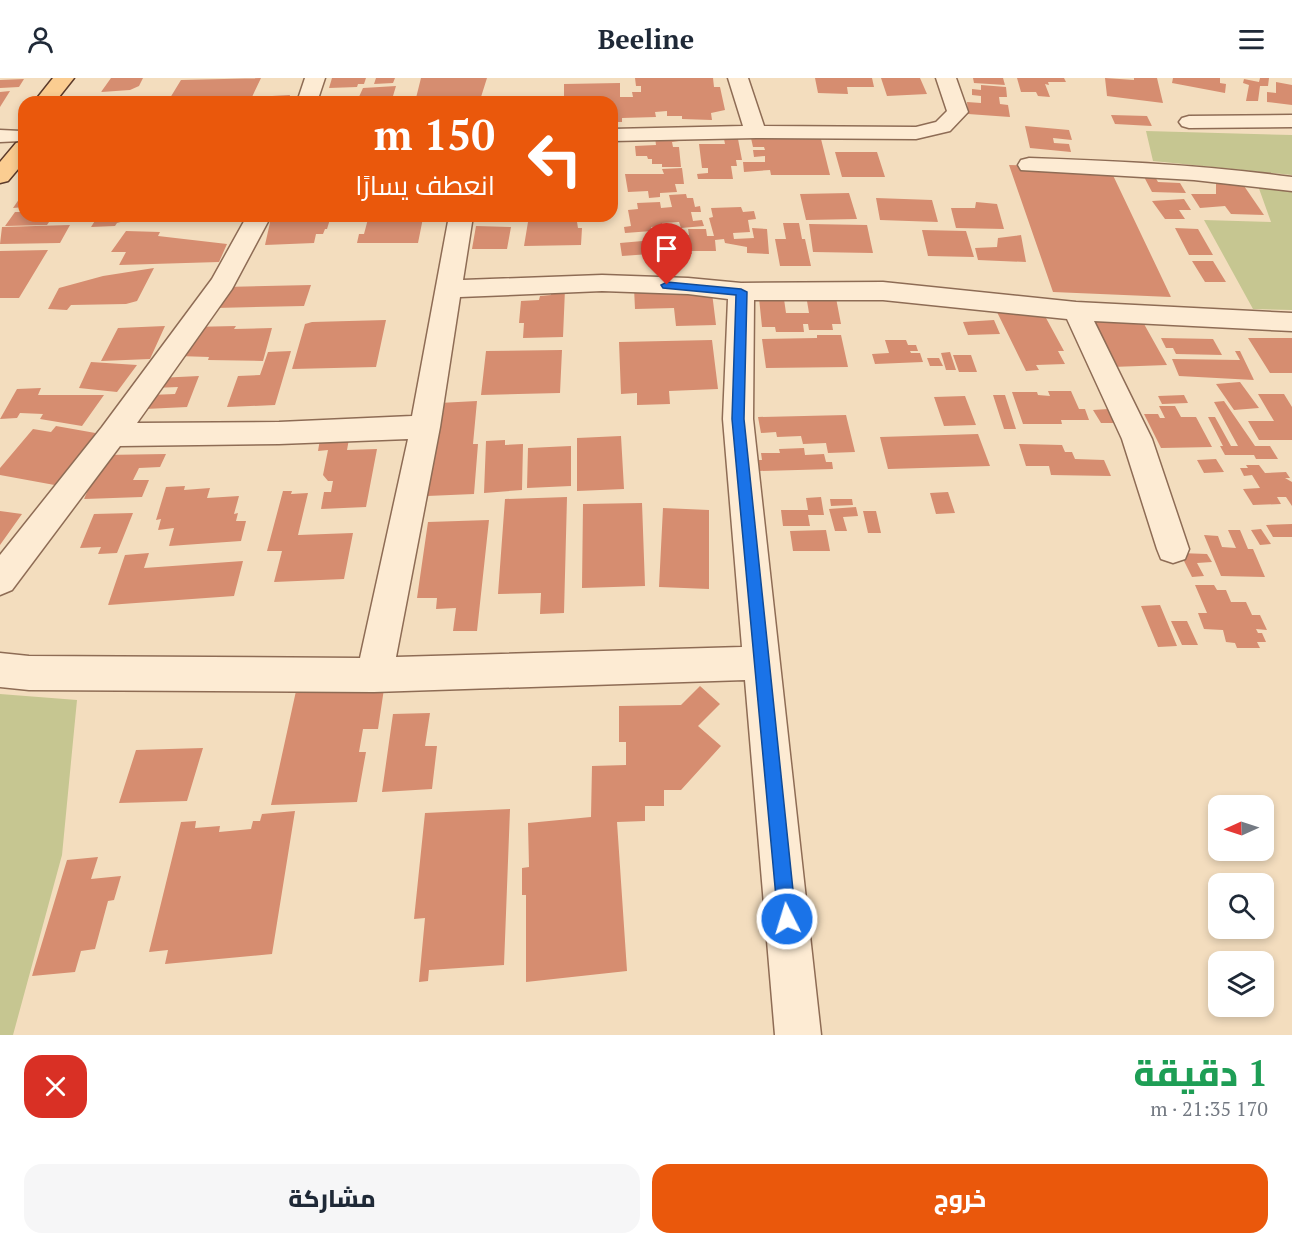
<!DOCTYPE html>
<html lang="ar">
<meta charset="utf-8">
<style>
:root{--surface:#fff;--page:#f6f6f7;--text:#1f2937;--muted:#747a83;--accent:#ea580c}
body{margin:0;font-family:"PT Serif",Cairo,serif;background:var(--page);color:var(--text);direction:rtl;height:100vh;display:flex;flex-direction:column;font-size:22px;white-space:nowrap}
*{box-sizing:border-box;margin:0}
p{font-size:20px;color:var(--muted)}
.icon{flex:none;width:33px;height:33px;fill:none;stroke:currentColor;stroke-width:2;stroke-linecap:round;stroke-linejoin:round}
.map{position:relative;height:957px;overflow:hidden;direction:ltr}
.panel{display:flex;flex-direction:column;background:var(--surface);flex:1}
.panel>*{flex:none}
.top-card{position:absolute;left:18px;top:18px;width:600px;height:126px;border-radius:18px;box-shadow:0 3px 9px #0003;direction:rtl;background:#ea580c;color:#fff;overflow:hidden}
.needle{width:39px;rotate:267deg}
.buttons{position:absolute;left:1208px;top:717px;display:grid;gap:12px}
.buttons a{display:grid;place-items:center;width:66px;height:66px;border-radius:12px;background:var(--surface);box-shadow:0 3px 9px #0003;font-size:30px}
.pin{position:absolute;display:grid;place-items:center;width:51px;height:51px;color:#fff;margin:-62px -26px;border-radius:50% 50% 50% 0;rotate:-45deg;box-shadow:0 0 6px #0007}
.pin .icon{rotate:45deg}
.me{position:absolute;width:66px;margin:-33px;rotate:355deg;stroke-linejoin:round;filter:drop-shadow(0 0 4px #0008)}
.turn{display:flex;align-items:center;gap:21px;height:126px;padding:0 24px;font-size:27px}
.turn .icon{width:78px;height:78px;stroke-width:2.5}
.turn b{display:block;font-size:42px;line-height:51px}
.round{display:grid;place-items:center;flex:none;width:63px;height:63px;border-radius:18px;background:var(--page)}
.headline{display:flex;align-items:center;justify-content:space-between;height:102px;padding:0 24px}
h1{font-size:36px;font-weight:800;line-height:45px;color:#1e9e55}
.cta{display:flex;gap:12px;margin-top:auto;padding:12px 24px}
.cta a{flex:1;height:69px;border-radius:18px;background:var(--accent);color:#fff;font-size:24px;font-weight:800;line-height:69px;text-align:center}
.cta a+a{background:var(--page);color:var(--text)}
header{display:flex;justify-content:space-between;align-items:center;height:78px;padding:0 24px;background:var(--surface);font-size:27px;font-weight:800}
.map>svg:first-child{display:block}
.cemetery{fill:#c6c691}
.building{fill:#d68d70}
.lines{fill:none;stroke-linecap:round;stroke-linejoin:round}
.street-casing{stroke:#8e6c55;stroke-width:3}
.primary-casing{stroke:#5b3a2a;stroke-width:3}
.street{fill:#fdebd3;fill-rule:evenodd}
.primary{fill:#fbcd91;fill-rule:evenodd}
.route{fill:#1a73e8;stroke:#114b97;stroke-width:1.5}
</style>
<header><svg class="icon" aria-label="menu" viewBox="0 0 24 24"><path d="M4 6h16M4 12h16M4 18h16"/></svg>Beeline<svg class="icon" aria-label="person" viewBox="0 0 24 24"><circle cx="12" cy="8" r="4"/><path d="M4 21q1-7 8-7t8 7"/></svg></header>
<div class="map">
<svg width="1292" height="957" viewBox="0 0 1292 957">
<rect width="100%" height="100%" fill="#f3ddbe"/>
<path class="cemetery" d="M 1146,53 L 1292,57 L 1292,97 L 1153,83 Z
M 1257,105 L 1292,111 L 1292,232 L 1253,231 L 1204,142 L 1271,144 Z
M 0,616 L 77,622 L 62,777 L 13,957 L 0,957 Z"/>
<path class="building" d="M 111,0 L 143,0 L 139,8 L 130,12 L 101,14 Z
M 261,0 L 252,19 L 290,17 L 288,24 L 241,24 L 243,19 L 170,20 L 181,2 Z
M 332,0 L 366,0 L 364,6 L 358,6 L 357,9 L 329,10 Z
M 376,0 L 395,0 L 393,5 L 374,6 Z
M 421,0 L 487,0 L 481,19 L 440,24 L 415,24 Z
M 635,0 L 713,0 L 714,9 L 720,9 L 725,32 L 711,35 L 712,42 L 682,41 L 682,38 L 667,38 L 667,33 L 655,34 L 656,39 L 622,40 L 622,44 L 612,44 L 612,24 L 564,24 L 564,6 L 620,5 L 620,19 L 633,19 L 632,14 L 641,14 L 641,8 L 636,8 Z
M 815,0 L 872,0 L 874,9 L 847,9 L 848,16 L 818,15 Z
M 881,0 L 920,0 L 927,16 L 887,18 Z
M 973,0 L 1003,0 L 1005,7 L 974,5 Z
M 1017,0 L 1064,0 L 1066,4 L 1048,4 L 1049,7 L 1045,6 L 1050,19 L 1038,18 L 1036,14 L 1021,14 Z
M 1105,0 L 1134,2 L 1134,0 L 1157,0 L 1163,25 L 1107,18 Z
M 1173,0 L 1220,0 L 1220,5 L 1226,6 L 1225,15 L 1172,5 Z
M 1260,0 L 1269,0 L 1268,8 L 1260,8 L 1258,23 L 1246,23 L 1249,7 L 1243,5 L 1244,1 L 1259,4 Z
M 24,1 L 19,9 L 0,10 L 0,2 Z
M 1276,4 L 1292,7 L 1292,27 L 1267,24 L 1267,14 L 1276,15 Z
M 981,7 L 1006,9 L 1007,19 L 999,19 L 1000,26 L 1008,27 L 1010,39 L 968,36 L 967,24 L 981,25 L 981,18 L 972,17 L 972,11 L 981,12 Z
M 396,8 L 393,18 L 400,18 L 399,24 L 339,24 L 339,22 L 358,21 L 363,10 Z
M 10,13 L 0,29 L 0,14 Z
M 1111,37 L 1147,38 L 1152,48 L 1115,46 Z
M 1025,48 L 1069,52 L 1072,62 L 1053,60 L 1054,65 L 1069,66 L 1071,74 L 1030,70 Z
M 786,57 L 788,61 L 821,61 L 830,97 L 771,97 L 770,92 L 744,94 L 743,84 L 765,84 L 765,78 L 754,79 L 753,72 L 765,72 L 764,69 L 753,69 L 751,60 Z
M 655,59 L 678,59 L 679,63 L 672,64 L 673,69 L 679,69 L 681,89 L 662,89 L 662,86 L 652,86 L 652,81 L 648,81 L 647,78 L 636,78 L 635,68 L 656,67 Z
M 724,61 L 738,61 L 742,82 L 736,82 L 737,88 L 731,88 L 733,101 L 698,101 L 697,96 L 708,95 L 708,90 L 702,90 L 699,66 L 725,66 Z
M 835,74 L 877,74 L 885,99 L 842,99 Z
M 1009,87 L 1110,91 L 1171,219 L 1053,214 Z
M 682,90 L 684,106 L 675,106 L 677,114 L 660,115 L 660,119 L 649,120 L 648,113 L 628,114 L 625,96 L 664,96 L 662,91 Z
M 1142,95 L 1153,95 L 1158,104 L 1180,105 L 1186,115 L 1152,114 Z
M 1216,105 L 1242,105 L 1264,137 L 1231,136 L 1225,128 L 1200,130 L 1191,116 L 1216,116 Z
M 24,114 L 24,129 L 13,130 Z
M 849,115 L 857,141 L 806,142 L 800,116 Z
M 686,116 L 687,120 L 693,120 L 695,129 L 700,128 L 701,134 L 691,134 L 693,143 L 702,142 L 704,148 L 681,150 L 679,144 L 662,145 L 663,148 L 651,149 L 652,153 L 625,155 L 624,149 L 631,148 L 628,132 L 638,131 L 637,125 L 660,124 L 661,130 L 672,129 L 669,117 Z
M 876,120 L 932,122 L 938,144 L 880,142 Z
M 1184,121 L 1191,132 L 1179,132 L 1185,141 L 1165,141 L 1152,123 Z
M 976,124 L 997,126 L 1004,151 L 956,150 L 951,130 L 975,130 Z
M 741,129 L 743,134 L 754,133 L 756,141 L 748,142 L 750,154 L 733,155 L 734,161 L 754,160 L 752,150 L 767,151 L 769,176 L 747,175 L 747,169 L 725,165 L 724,161 L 715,162 L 716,173 L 691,173 L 692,176 L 679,177 L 677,167 L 667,167 L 666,157 L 689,157 L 688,151 L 706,151 L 707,158 L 714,158 L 709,140 L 713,139 L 711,130 Z
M 15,134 L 24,134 L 24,138 L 53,138 L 47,147 L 5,148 Z
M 98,138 L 145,138 L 143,142 L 128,142 L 117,145 L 115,148 L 91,149 Z
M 331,138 L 327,151 L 325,151 L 323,156 L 316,156 L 314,165 L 265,167 L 271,140 Z
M 529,138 L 582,138 L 582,143 L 577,144 L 578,150 L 582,150 L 581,167 L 524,168 Z
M 423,140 L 418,165 L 357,165 L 359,156 L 364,156 L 368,141 Z
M 783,145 L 799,145 L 802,161 L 805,161 L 811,188 L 780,188 L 775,161 L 786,161 Z
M 809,146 L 867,147 L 873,175 L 813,174 Z
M 70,147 L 60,165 L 0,166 L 2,149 Z
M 476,148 L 511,149 L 507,171 L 472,171 Z
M 1175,150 L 1198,151 L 1213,177 L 1189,177 Z
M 922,152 L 966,153 L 974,179 L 928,178 Z
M 126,153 L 160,154 L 158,158 L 227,166 L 219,184 L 119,187 L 126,174 L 111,174 Z
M 1021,157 L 1026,184 L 978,182 L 975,170 L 997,169 L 998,160 Z
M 654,162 L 655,168 L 662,167 L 664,175 L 622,178 L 620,165 Z
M 48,172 L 19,220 L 0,220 L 0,173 Z
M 1192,183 L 1213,183 L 1226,204 L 1205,204 Z
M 154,190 L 137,223 L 126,226 L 71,227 L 67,232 L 48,231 L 59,210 L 103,198 Z
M 311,207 L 304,228 L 215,230 L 224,209 Z
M 672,209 L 673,216 L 712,215 L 716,247 L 676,248 L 674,230 L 635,231 L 634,210 Z
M 551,211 L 565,211 L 563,259 L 523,260 L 524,245 L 519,245 L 521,223 L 539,222 L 540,218 L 551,217 Z
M 818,219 L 836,220 L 841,246 L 832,246 L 833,252 L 809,252 L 808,246 L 803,246 L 804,254 L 776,254 L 775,249 L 762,249 L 759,220 L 784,221 L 786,235 L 809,235 L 807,223 L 819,223 Z
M 1040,229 L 1064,273 L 1058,273 L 1065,286 L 1036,287 L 1039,292 L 1026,293 L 996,232 Z
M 1139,237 L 1167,287 L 1112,289 L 1086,239 Z
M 386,242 L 376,289 L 292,291 L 305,246 L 312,244 Z
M 994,242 L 1000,256 L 968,257 L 963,244 Z
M 165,248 L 150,281 L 101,283 L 118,250 Z
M 236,248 L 234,251 L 272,250 L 263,283 L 208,282 L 209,279 L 178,278 L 190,249 Z
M 817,257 L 841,257 L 848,289 L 766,290 L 762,261 L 817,260 Z
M 1161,260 L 1213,261 L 1222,277 L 1176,276 L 1173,270 L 1166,270 Z
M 1248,260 L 1292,260 L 1292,295 L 1270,295 Z
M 712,262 L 718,311 L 669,313 L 670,326 L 637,327 L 637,315 L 621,316 L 619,264 Z
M 885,262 L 906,262 L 908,267 L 916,267 L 918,273 L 910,273 L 911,275 L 920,275 L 923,284 L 875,286 L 872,276 L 889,275 Z
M 562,272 L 560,315 L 481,317 L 486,273 Z
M 291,273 L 275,327 L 227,329 L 238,298 L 260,297 L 268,274 Z
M 1235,273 L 1240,273 L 1254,302 L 1179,298 L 1172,281 L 1240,282 Z
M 950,274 L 956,292 L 946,292 L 941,275 Z
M 953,277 L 971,277 L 977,294 L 959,294 Z
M 927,280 L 939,280 L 943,288 L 930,288 Z
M 91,284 L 137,287 L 117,314 L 79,310 Z
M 199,298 L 187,329 L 145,331 L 150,317 L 175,316 L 178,309 L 153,310 L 158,300 Z
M 1240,304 L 1259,330 L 1234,332 L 1216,306 Z
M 41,310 L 38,317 L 104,317 L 82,348 L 40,341 L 43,336 L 20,335 L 17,340 L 0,341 L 17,311 Z
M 1048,313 L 1071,313 L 1079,331 L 1085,331 L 1089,342 L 1061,342 L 1062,346 L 1023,346 L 1012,314 L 1037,314 L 1038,317 L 1050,318 Z
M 1258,316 L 1284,316 L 1292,329 L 1292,362 L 1259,362 L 1248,343 L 1274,343 Z
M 993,317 L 1005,317 L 1016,351 L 1004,351 Z
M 1184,317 L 1188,325 L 1162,326 L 1158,318 Z
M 965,318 L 976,347 L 944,348 L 934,319 Z
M 477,323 L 473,366 L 478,366 L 474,416 L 427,418 L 439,325 Z
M 1224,323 L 1255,368 L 1270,368 L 1278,381 L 1256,381 L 1254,377 L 1225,377 L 1220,368 L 1223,368 L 1208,339 L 1215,339 L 1231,368 L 1238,368 L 1214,324 Z
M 1159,328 L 1175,328 L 1181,339 L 1196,339 L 1212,369 L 1161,370 L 1144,336 L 1158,336 L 1160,340 L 1165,340 Z
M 1108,331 L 1115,345 L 1101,345 L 1093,332 Z
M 846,337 L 855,374 L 828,375 L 826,365 L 803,366 L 801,358 L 777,359 L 776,354 L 761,355 L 758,339 Z
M 56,348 L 101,356 L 60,408 L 0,397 L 0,390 L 33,351 L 51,354 Z
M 978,356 L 990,388 L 888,391 L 880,359 Z
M 621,358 L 624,411 L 577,413 L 577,360 Z
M 320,361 L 349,361 L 347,372 L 377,371 L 366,429 L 321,431 L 324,414 L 331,414 L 333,403 L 328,403 L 323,397 L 328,372 L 318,373 Z
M 505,362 L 505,367 L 523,366 L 522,412 L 484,415 L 486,363 Z
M 1019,366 L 1062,367 L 1065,374 L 1072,374 L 1075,381 L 1104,382 L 1111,398 L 1051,397 L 1049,388 L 1026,388 Z
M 571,368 L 571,408 L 527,410 L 528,370 Z
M 804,370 L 805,377 L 824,376 L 826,384 L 832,384 L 833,391 L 759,393 L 757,382 L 762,382 L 761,375 L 780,375 L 779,371 Z
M 166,376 L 160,389 L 139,390 L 133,402 L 149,402 L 142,419 L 84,421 L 103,377 Z
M 1216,381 L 1224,394 L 1204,395 L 1197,382 Z
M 1246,387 L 1259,387 L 1265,395 L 1286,394 L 1290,400 L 1285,400 L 1292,404 L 1292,428 L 1286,419 L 1277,419 L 1281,426 L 1253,427 L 1243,411 L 1260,410 L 1252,397 L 1244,398 L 1240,390 L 1248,390 Z
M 185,408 L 184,412 L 210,410 L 207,420 L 239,418 L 234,436 L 238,435 L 236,443 L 246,443 L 241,463 L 169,468 L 174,450 L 158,452 L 161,441 L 156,442 L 166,409 Z
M 283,413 L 292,413 L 291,416 L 308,415 L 298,457 L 353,455 L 344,501 L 274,504 L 282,473 L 267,473 Z
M 948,414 L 955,435 L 936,436 L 930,415 Z
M 567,419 L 564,535 L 540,536 L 541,515 L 498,516 L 505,421 Z
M 821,419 L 824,437 L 808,437 L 810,448 L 783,448 L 781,432 L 808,432 L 806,420 Z
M 830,421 L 852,421 L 853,427 L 831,428 Z
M 642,425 L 645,508 L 582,510 L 583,426 Z
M 856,429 L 858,438 L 843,439 L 847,453 L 835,453 L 829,431 Z
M 663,430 L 709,432 L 709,511 L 659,509 Z
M 0,433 L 22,436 L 0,467 Z
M 863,433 L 876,433 L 881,455 L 868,455 Z
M 133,435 L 117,475 L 98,476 L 101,469 L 80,470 L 94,436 Z
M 489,442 L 477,553 L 453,553 L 456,530 L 436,531 L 437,520 L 417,520 L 428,444 Z
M 1292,446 L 1292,459 L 1273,459 L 1266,447 Z
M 1261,451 L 1271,466 L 1260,467 L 1251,452 Z
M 826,452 L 830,473 L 793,473 L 790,453 Z
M 1228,452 L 1240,452 L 1248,471 L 1253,471 L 1265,499 L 1221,498 L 1204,457 L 1218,458 L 1222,469 L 1236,470 Z
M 149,475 L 144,490 L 243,483 L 234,518 L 108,527 L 125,477 Z
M 1180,475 L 1207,476 L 1212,484 L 1197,485 L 1204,498 L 1192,499 Z
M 1195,507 L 1214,507 L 1217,512 L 1226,512 L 1231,524 L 1246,524 L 1252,537 L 1260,537 L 1267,552 L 1256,551 L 1258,555 L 1262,555 L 1266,564 L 1257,564 L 1260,570 L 1237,570 L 1235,565 L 1226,564 L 1223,552 L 1204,551 L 1198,535 L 1207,535 Z
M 1160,527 L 1177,568 L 1158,569 L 1141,528 Z
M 1171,543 L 1187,543 L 1198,567 L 1182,567 Z
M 385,604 L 378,651 L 363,651 L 359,674 L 366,674 L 357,724 L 271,727 L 296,613 Z
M 700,608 L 720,626 L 698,648 L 721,668 L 681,712 L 664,712 L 664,728 L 645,728 L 645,743 L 617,744 L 627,893 L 526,904 L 526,817 L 522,817 L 522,790 L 529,789 L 528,745 L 591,739 L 592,688 L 626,687 L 626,664 L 619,664 L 619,628 L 681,627 Z
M 430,635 L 425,668 L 437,668 L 432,711 L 382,714 L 393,636 Z
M 203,670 L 187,723 L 119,725 L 136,672 Z
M 510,731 L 504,887 L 429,892 L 428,903 L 419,904 L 425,840 L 414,841 L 425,735 Z
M 295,733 L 272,876 L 165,886 L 168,872 L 149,874 L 181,744 L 196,743 L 195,750 L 220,748 L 219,754 L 251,751 L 253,743 L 260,743 L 262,736 Z
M 98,779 L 91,801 L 121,798 L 114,822 L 108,823 L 95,871 L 81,873 L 75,894 L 32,898 L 67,782 Z"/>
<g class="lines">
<g class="street-casing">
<path id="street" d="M 305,0 L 325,0 L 317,24 L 297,24 Z
M 728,0 L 748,0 L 764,48 L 916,49 L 936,44 L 947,33 L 936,0 L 956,0 L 968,34 L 950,53 L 916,61 L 756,60 L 612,63 L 612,51 L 743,48 Z
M 1292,37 L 1292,49 L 1189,50 L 1182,48 L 1179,44 L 1182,40 L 1189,38 Z
M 0,52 L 21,53 L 24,58 L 21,63 L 0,64 Z
M 1029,80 C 1117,83 1205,87 1292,99 L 1292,113 L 1194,102 L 1021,92 L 1018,87 L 1021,82 Z
M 247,138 L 271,138 L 232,211 L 137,345 L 279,344 L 412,338 L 449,138 L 473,138 L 463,202 L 602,197 L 688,200 L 741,205 L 883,204 L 1076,224 L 1292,235 L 1292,253 L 1094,243 L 1152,361 L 1189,471 L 1185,481 L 1173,485 L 1161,481 L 1157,471 L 1122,361 L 1067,241 L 883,222 L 754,222 L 753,341 L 821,957 L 775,957 L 745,602 L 374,614 L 29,612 L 0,609 L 0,575 L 29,578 L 360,580 L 408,361 L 279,366 L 120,368 L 12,512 L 0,517 L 0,477 L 102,349 L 212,201 ZM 602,213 L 688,216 L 728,221 L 723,341 L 742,569 L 396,579 L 440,349 L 460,219 Z"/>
</g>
<g class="primary-casing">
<path id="primary" d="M 53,0 L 74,0 L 55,24 L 34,24 Z
M 24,63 L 24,84 L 8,103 L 0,105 L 0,84 L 16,65 Z"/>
</g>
<use href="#street" class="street"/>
<use href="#primary" class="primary"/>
</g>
<path class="route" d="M 667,204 L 741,211 L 747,214 L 744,341 L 796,841 L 794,847 L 787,850 L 781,847 L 778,841 L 732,341 L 736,217 L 663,210 L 661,207 Z"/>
</svg>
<div class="buttons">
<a><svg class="needle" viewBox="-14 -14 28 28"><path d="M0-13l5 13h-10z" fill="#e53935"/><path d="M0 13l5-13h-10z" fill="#747a83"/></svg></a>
<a><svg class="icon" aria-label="search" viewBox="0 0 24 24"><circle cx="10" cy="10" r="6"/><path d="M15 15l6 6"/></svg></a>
<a><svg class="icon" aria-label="layers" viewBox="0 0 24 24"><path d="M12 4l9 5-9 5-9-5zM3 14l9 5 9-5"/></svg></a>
</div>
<div class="pin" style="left:667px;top:207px;background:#d93025"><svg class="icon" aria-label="arrive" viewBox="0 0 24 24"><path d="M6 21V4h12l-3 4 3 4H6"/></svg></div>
<svg class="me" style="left:787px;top:841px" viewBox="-20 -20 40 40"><circle r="17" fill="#1a73e8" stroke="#fff" stroke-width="3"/><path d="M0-11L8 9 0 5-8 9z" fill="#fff"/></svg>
<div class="top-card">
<div class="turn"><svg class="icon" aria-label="left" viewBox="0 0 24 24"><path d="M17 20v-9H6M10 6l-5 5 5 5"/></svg><div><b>150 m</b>انعطف يسارًا</div></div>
</div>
</div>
<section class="panel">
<div class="headline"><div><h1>1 دقيقة</h1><p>170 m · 21:35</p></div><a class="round" style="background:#d93025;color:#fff"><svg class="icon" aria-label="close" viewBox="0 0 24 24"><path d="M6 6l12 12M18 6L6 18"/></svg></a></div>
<div class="cta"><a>خروج</a><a>مشاركة</a></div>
</section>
